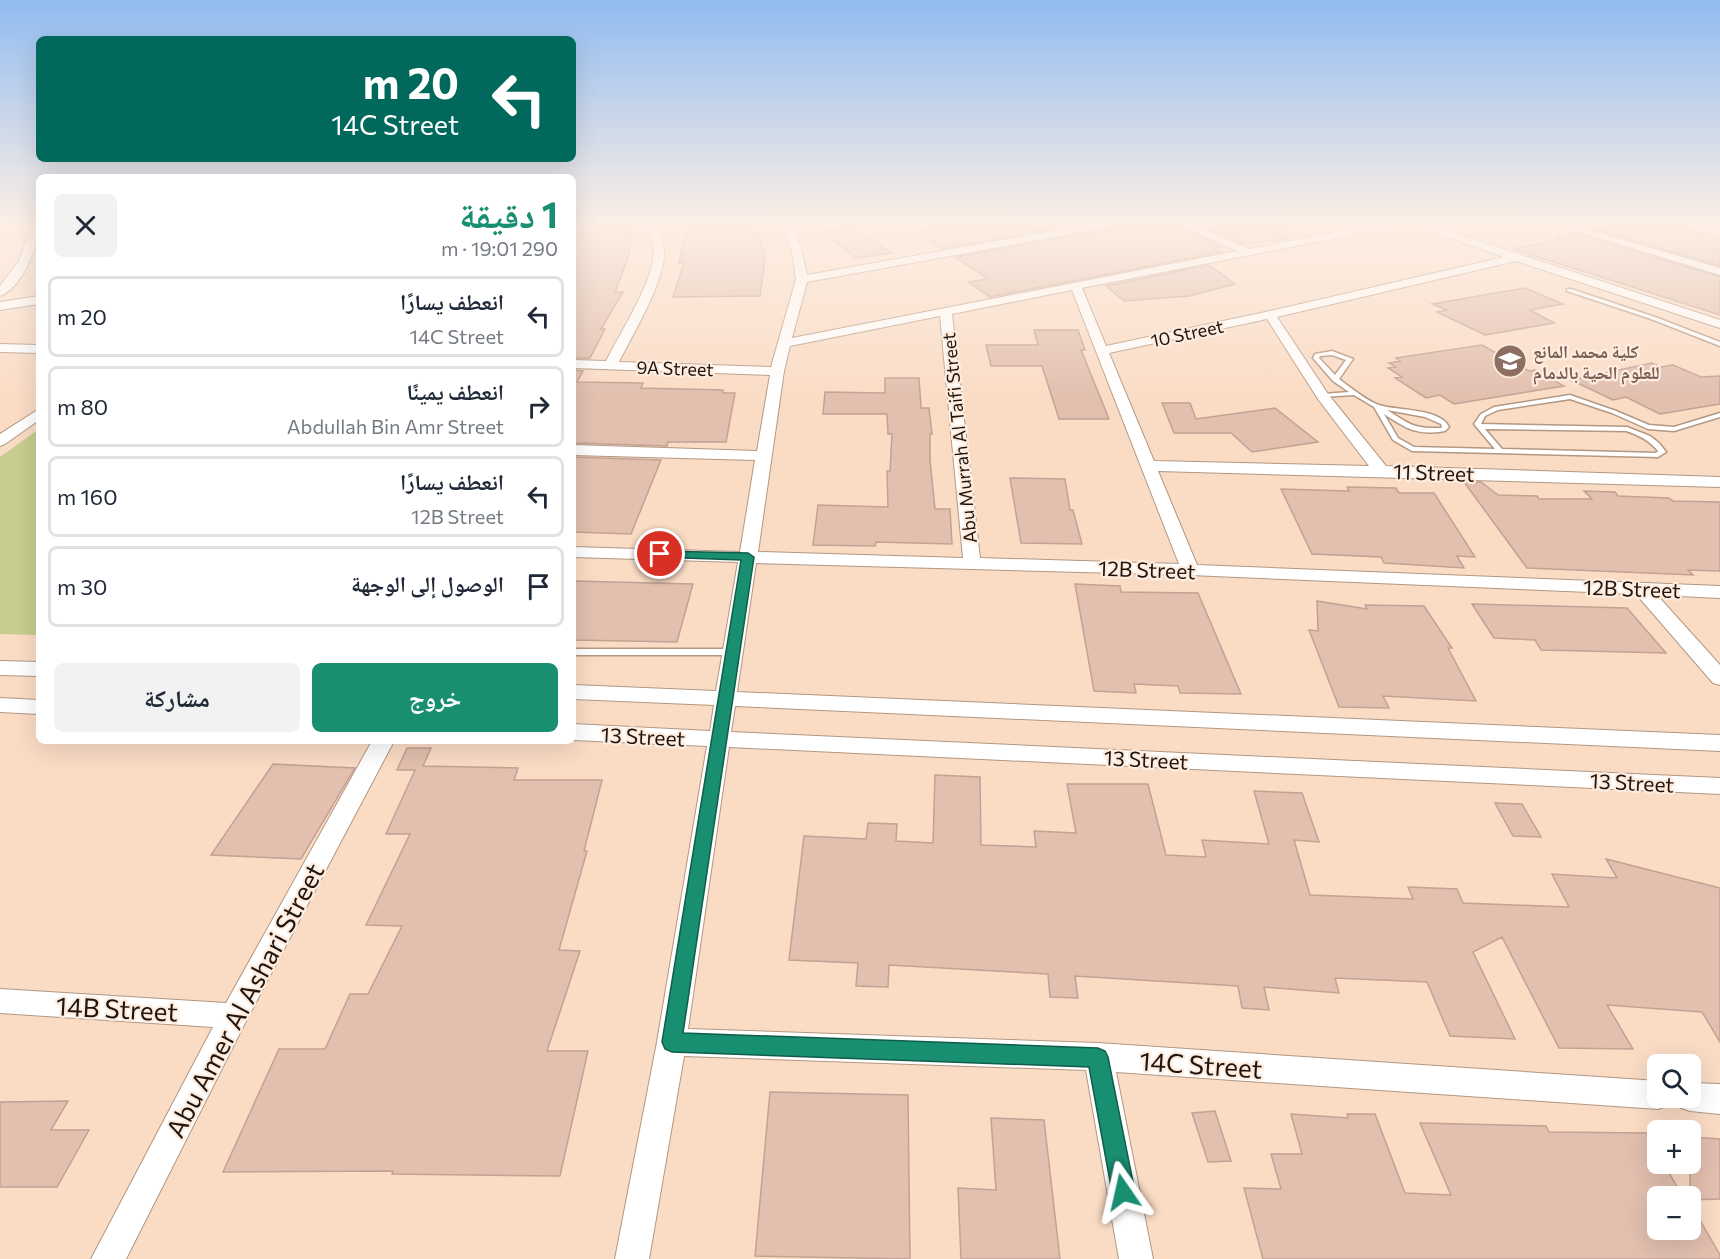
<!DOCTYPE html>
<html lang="ar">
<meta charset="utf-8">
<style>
:root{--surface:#fff;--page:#f2f2f3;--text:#1f2937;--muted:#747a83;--line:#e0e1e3;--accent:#198f72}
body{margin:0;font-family:Commissioner,"Noto Naskh Arabic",sans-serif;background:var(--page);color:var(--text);direction:rtl;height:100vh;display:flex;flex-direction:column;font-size:22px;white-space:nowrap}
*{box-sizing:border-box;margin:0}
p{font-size:20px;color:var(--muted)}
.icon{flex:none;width:33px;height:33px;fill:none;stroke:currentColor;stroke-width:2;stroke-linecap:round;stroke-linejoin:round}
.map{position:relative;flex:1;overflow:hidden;direction:ltr}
.panel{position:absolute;left:36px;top:174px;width:540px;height:570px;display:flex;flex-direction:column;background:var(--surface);border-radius:9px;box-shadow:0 6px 24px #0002;direction:rtl}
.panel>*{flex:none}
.hud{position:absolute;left:36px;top:36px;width:540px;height:126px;border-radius:9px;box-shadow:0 6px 24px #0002;direction:rtl;background:#00695c;color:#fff;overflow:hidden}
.controls{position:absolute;left:1647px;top:1054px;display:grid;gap:12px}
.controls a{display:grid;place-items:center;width:54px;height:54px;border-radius:9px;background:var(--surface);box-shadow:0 6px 24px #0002;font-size:30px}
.pin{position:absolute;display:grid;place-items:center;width:51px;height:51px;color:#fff;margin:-26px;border:3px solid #fff;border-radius:50%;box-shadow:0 2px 6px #0007}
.me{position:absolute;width:66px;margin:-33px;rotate:349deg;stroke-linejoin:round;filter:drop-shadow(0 0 4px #0008)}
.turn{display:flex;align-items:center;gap:21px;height:126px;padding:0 18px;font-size:27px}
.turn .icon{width:78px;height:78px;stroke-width:2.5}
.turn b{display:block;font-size:42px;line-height:51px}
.round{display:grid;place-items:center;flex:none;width:63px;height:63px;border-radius:9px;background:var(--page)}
.headline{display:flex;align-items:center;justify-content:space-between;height:102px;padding:0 18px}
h1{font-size:36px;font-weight:700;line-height:45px;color:var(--accent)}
.button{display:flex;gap:12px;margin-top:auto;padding:12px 18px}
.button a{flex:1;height:69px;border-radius:9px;background:var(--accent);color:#fff;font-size:24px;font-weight:700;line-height:69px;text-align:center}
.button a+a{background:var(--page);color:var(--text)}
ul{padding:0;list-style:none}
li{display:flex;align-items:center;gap:18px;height:81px;margin:0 12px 9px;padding:0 6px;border:3px solid var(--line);border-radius:9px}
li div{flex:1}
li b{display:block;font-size:22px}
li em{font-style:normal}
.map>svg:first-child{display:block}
.green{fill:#c6cd8e}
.building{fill:#e2bfaf;stroke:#c3a193;stroke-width:1.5}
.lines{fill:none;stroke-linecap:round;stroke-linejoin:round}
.service-casing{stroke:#b39781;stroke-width:3}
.minor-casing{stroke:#b39781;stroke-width:2}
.service{fill:#fff;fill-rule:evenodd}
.minor{fill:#fff;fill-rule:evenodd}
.route{fill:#198f72;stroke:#105d4a;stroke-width:1.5}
.labels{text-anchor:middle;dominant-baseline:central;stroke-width:4.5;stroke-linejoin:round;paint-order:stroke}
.far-street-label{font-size:18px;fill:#1f150d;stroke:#feecde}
.far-education-label{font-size:18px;font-weight:bold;fill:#785e54;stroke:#feecde;text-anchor:start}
.street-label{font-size:21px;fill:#1f150d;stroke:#feecde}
.near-street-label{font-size:26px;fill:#1f150d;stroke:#feecde}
</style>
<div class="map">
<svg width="1720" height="1259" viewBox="0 0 1720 1259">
<rect width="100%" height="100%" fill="#fadcc5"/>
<path class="green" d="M 39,429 L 39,635 L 0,634 L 0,457 Z"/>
<path class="building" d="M 573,224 L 632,224 L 632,245 L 629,246 L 629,255 L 615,292 L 623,292 L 601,329 L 605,329 L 590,358 L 573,358 Z
M 687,224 L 746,224 L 749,232 L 759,232 L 765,258 L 760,296 L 673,297 L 684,263 L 679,263 Z
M 964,224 L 1079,224 L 942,249 L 917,231 Z
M 1117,224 L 1175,224 L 1222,247 L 1214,248 L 1222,252 L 990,297 L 968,282 L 988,279 L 955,257 L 1110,229 Z
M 1197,224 L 1292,224 L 1292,238 L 1245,244 Z
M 1618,224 L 1671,224 L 1720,239 L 1720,266 L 1594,229 Z
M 855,227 L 892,253 L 856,258 L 822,232 Z
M 1574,233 L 1720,277 L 1720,315 L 1513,249 L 1561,239 L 1555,237 Z
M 1209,265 L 1235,284 L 1189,296 L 1124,301 L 1106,286 Z
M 1525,288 L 1563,304 L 1530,310 L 1554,323 L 1485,335 L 1437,312 L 1447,310 L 1432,304 Z
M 1034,330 L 1078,330 L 1085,350 L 1081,350 L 1109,419 L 1059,419 L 1042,366 L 991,366 L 986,345 L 1038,345 Z
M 1482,345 L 1529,371 L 1535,370 L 1564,386 L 1454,404 L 1440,395 L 1426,398 L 1395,378 L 1402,377 L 1388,368 L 1396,367 L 1389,363 L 1400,361 L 1396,358 Z
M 1652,363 L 1661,367 L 1673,365 L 1701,377 L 1720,376 L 1720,404 L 1660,414 L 1626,397 L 1613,400 L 1571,380 Z
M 573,370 L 583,371 L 577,382 L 643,383 L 641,388 L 723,390 L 723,393 L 735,393 L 726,442 L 668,442 L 667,446 L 573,443 Z
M 885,378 L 919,378 L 921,408 L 929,408 L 932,434 L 930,434 L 930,460 L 935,509 L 950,509 L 952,544 L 876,542 L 875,546 L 813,545 L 818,505 L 888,507 L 887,471 L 890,471 L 892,434 L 888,434 L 887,414 L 823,414 L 825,392 L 885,393 Z
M 1162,403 L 1190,403 L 1196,419 L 1275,408 L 1318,442 L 1252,452 L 1231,433 L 1174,433 Z
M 573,457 L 661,460 L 631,534 L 573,532 Z
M 1010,478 L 1065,479 L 1070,510 L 1073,510 L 1082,544 L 1021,543 Z
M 1464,482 L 1481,482 L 1498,495 L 1537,496 L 1539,499 L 1592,499 L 1584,491 L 1615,492 L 1618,496 L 1669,498 L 1673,501 L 1720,502 L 1720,571 L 1688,570 L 1693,575 L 1527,568 Z
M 1347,487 L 1396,488 L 1399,493 L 1434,493 L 1475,557 L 1457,556 L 1464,568 L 1384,563 L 1381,557 L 1312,554 L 1281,489 L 1349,491 Z
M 573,581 L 693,584 L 677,642 L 573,640 Z
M 1075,584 L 1120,586 L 1121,592 L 1198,593 L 1241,694 L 1180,693 L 1178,686 L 1134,684 L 1136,693 L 1094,691 Z
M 1317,601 L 1367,609 L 1365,605 L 1424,606 L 1452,648 L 1448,648 L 1476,701 L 1383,696 L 1389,708 L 1339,707 L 1309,630 L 1318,631 Z
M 1472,604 L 1627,608 L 1666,653 L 1541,650 L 1535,640 L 1494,638 Z
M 407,748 L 431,748 L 423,766 L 518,768 L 514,780 L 602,780 L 584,851 L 587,851 L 559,950 L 580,951 L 547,1051 L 588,1051 L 560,1176 L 392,1174 L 393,1171 L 223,1172 L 279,1049 L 325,1049 L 350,994 L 368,994 L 402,926 L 366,925 L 410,834 L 386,834 L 415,770 L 397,770 Z
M 273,764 L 355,768 L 301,859 L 211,855 Z
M 935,775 L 980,777 L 981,845 L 1036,847 L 1034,831 L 1076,833 L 1067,784 L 1148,784 L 1166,855 L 1206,857 L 1202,840 L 1269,844 L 1254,791 L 1302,793 L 1319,842 L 1294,840 L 1310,895 L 1413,899 L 1408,887 L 1457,889 L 1463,903 L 1569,907 L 1552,874 L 1617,878 L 1606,859 L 1720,888 L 1720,1042 L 1702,1012 L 1607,1005 L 1633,1049 L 1559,1048 L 1502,937 L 1473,952 L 1515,1039 L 1450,1036 L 1427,982 L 1335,978 L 1339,993 L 1264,987 L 1269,1010 L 1242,1008 L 1238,986 L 1075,976 L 1078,998 L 1050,997 L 1048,974 L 889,965 L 888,987 L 856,986 L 858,963 L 789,960 L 804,836 L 866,839 L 868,823 L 897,824 L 896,841 L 933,843 Z
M 1495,803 L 1522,804 L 1541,837 L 1513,836 Z
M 770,1092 L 908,1095 L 910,1259 L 755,1256 Z
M 68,1101 L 51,1130 L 89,1130 L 57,1187 L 0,1187 L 0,1102 Z
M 1215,1111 L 1231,1161 L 1208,1162 L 1192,1113 Z
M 1291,1114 L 1348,1118 L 1347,1114 L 1375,1114 L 1405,1193 L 1451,1195 L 1420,1123 L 1546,1126 L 1549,1132 L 1646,1133 L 1658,1153 L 1658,1164 L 1664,1164 L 1683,1197 L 1658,1197 L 1658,1230 L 1690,1230 L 1690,1203 L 1720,1255 L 1720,1259 L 1263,1259 L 1244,1188 L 1281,1189 L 1271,1154 L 1302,1154 Z
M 991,1118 L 1044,1120 L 1060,1259 L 961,1259 L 958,1188 L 996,1190 Z
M 1690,1137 L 1720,1139 L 1720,1199 L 1690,1200 Z"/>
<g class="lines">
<g class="service-casing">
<path id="service" d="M 1567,289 L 1571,289 L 1655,317 L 1720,342 L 1720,346 L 1651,319 L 1567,291 Z
M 1332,351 L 1353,359 L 1339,379 C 1350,387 1367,401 1379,405 C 1398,411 1440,408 1449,427 L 1445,431 C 1417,436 1407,429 1384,414 L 1398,438 L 1414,447 L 1495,449 L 1474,424 L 1481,414 L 1494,407 L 1570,395 L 1616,411 L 1649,425 L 1674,427 L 1720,413 L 1720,417 L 1674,431 L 1648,429 L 1612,413 L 1570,399 L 1498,410 L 1485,416 L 1481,424 L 1627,427 L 1650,436 L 1659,443 L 1666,452 L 1658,457 L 1412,451 L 1393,440 L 1374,407 L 1354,395 L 1321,397 L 1321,395 L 1323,394 L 1349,392 L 1333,381 L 1313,358 L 1315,354 ZM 1332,355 L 1346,360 L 1335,375 L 1319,358 L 1320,356 ZM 1387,410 L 1425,417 L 1441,424 L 1442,427 L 1441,428 C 1413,429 1410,424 1387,410 ZM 1485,429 L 1626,431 C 1639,435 1650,441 1658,451 L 1656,453 L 1502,449 Z
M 573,649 L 733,649 L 738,652 L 733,655 L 573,655 Z"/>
</g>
<g class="minor-casing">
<path id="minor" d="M 32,224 L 39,224 C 39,246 22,288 0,296 L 0,286 L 19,261 Z
M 644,224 L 654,224 C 659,232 664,240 664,250 C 666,280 633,334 619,362 L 771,367 L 796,279 L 792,252 L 782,224 L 820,224 L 795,231 L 802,252 L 807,275 L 1092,224 L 1115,224 L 1110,227 L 807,282 L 792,338 L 1237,251 L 1177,224 L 1191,224 L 1250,249 L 1377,224 L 1398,224 L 1393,227 L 1082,288 L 1106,346 L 1270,311 L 1504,257 L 1411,224 L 1427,224 L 1720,320 L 1720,328 L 1516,261 L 1277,317 L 1328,394 L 1386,466 L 1720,477 L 1720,487 L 1158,471 L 1197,565 L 1720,586 L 1720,598 L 1657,595 L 1720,665 L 1720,685 L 1713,683 L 1636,594 L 1190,575 L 756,563 L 737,692 L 1720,735 L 1720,751 L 735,706 L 731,732 L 1720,778 L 1720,794 L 729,747 L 688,1029 L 1098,1043 L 1658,1081 L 1658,1098 L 1672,1098 L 1669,1105 L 1658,1109 L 1116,1072 L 1153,1259 L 1119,1259 L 1086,1070 L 684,1056 L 649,1259 L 615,1259 L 657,1042 L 707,746 L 573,740 L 573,724 L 710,731 L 714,705 L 573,699 L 573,685 L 716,691 L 738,562 L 573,557 L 573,547 L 740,552 L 755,460 L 573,455 L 573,445 L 757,451 L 770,375 L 573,368 L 573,360 L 606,361 C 620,333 654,281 654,250 C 654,240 649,232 644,224 ZM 1072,290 L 1179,564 L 980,558 L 952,314 ZM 940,316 L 963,558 L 758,552 L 784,371 L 790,346 ZM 1267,319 L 1318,399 L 1369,466 L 1154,461 L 1109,353 Z
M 1553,224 L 1569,224 L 1720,268 L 1720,275 Z
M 1694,224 L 1720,227 L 1720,233 L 1695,226 Z
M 39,296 L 39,304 L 0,310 L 0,302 Z
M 0,344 L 39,345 L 39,353 L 0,352 Z
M 39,409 L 39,420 L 5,444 L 0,446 L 0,434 Z
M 0,661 L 39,662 L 39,676 L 0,675 Z
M 0,698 L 39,700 L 39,714 L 0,712 Z
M 372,741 L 394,741 L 244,1025 L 126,1259 L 91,1259 L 213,1027 L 0,1013 L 0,989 L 226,1003 Z
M 1690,1083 L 1720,1084 L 1720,1114 L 1690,1111 L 1679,1107 L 1675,1098 L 1690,1098 Z"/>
</g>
<use href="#service" class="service"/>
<use href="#minor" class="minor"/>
</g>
<linearGradient id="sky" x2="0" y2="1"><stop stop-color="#91bcf0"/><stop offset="0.56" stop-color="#fdefe5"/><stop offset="1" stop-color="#fdefe5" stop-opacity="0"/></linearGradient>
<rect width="1720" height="400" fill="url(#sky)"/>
<path class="route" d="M 660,551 L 748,553 L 754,557 L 683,1033 L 1098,1048 L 1105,1051 L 1108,1057 L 1135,1192 L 1131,1200 L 1123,1203 L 1115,1200 L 1112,1192 L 1089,1067 L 672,1052 L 665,1049 L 662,1042 L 741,560 L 656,557 L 654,554 Z"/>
<defs>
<g id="university-disc" transform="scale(1.725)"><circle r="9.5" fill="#8d6e63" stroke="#feecde"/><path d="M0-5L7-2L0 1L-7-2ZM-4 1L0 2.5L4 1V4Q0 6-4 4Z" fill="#fff"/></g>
</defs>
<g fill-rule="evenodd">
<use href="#university-disc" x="1510" y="361"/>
</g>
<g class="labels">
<g class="far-street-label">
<text transform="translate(1187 333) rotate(-12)">10 Street</text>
<text transform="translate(675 368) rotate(2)">9A Street</text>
<text transform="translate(959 438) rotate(-96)">Abu Murrah Al Taifi Street</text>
</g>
<g class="far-education-label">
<text x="1533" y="351">كلية محمد المانع<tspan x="1533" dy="21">للعلوم الحية بالدمام</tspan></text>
</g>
<g class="street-label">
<text transform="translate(1434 472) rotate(2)">11 Street</text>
<text transform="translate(1147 569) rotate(2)">12B Street</text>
<text transform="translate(1632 588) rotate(2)">12B Street</text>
<text transform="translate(643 736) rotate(3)">13 Street</text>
<text transform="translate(1146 759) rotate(3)">13 Street</text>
<text transform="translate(1632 782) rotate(3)">13 Street</text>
</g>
<g class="near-street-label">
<text transform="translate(244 1000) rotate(-62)">Abu Amer Al Ashari Street</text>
<text transform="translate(117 1008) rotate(3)">14B Street</text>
<text transform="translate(1201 1064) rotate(4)">14C Street</text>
</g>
</g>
</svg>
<div class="controls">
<a><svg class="icon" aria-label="search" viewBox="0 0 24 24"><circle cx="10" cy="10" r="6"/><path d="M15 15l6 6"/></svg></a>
<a>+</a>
<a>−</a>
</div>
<div class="pin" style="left:660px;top:554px;background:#d93025"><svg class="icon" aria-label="arrive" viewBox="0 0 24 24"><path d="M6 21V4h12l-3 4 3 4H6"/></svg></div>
<svg class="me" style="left:1123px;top:1192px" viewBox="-20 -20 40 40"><path d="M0-17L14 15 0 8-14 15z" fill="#198f72" stroke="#fff" stroke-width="4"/></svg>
<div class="hud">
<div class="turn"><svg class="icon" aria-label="left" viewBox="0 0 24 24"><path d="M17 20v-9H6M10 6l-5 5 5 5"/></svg><div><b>20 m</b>14C Street</div></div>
</div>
<section class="panel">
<div class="headline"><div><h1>1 دقيقة</h1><p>290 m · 19:01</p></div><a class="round"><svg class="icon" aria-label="close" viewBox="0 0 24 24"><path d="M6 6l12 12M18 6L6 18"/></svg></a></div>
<ul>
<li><svg class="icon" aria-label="left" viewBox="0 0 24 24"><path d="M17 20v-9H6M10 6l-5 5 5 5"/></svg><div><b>انعطف يسارًا</b><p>14C Street</p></div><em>20 m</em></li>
<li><svg class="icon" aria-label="right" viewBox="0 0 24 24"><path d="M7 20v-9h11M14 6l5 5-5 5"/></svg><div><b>انعطف يمينًا</b><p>Abdullah Bin Amr Street</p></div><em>80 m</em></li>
<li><svg class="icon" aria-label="left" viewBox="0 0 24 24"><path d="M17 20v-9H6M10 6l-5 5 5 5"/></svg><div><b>انعطف يسارًا</b><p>12B Street</p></div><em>160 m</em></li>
<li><svg class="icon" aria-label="arrive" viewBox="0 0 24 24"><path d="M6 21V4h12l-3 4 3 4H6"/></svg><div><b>الوصول إلى الوجهة</b></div><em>30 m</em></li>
</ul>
<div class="button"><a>خروج</a><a>مشاركة</a></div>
</section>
</div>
